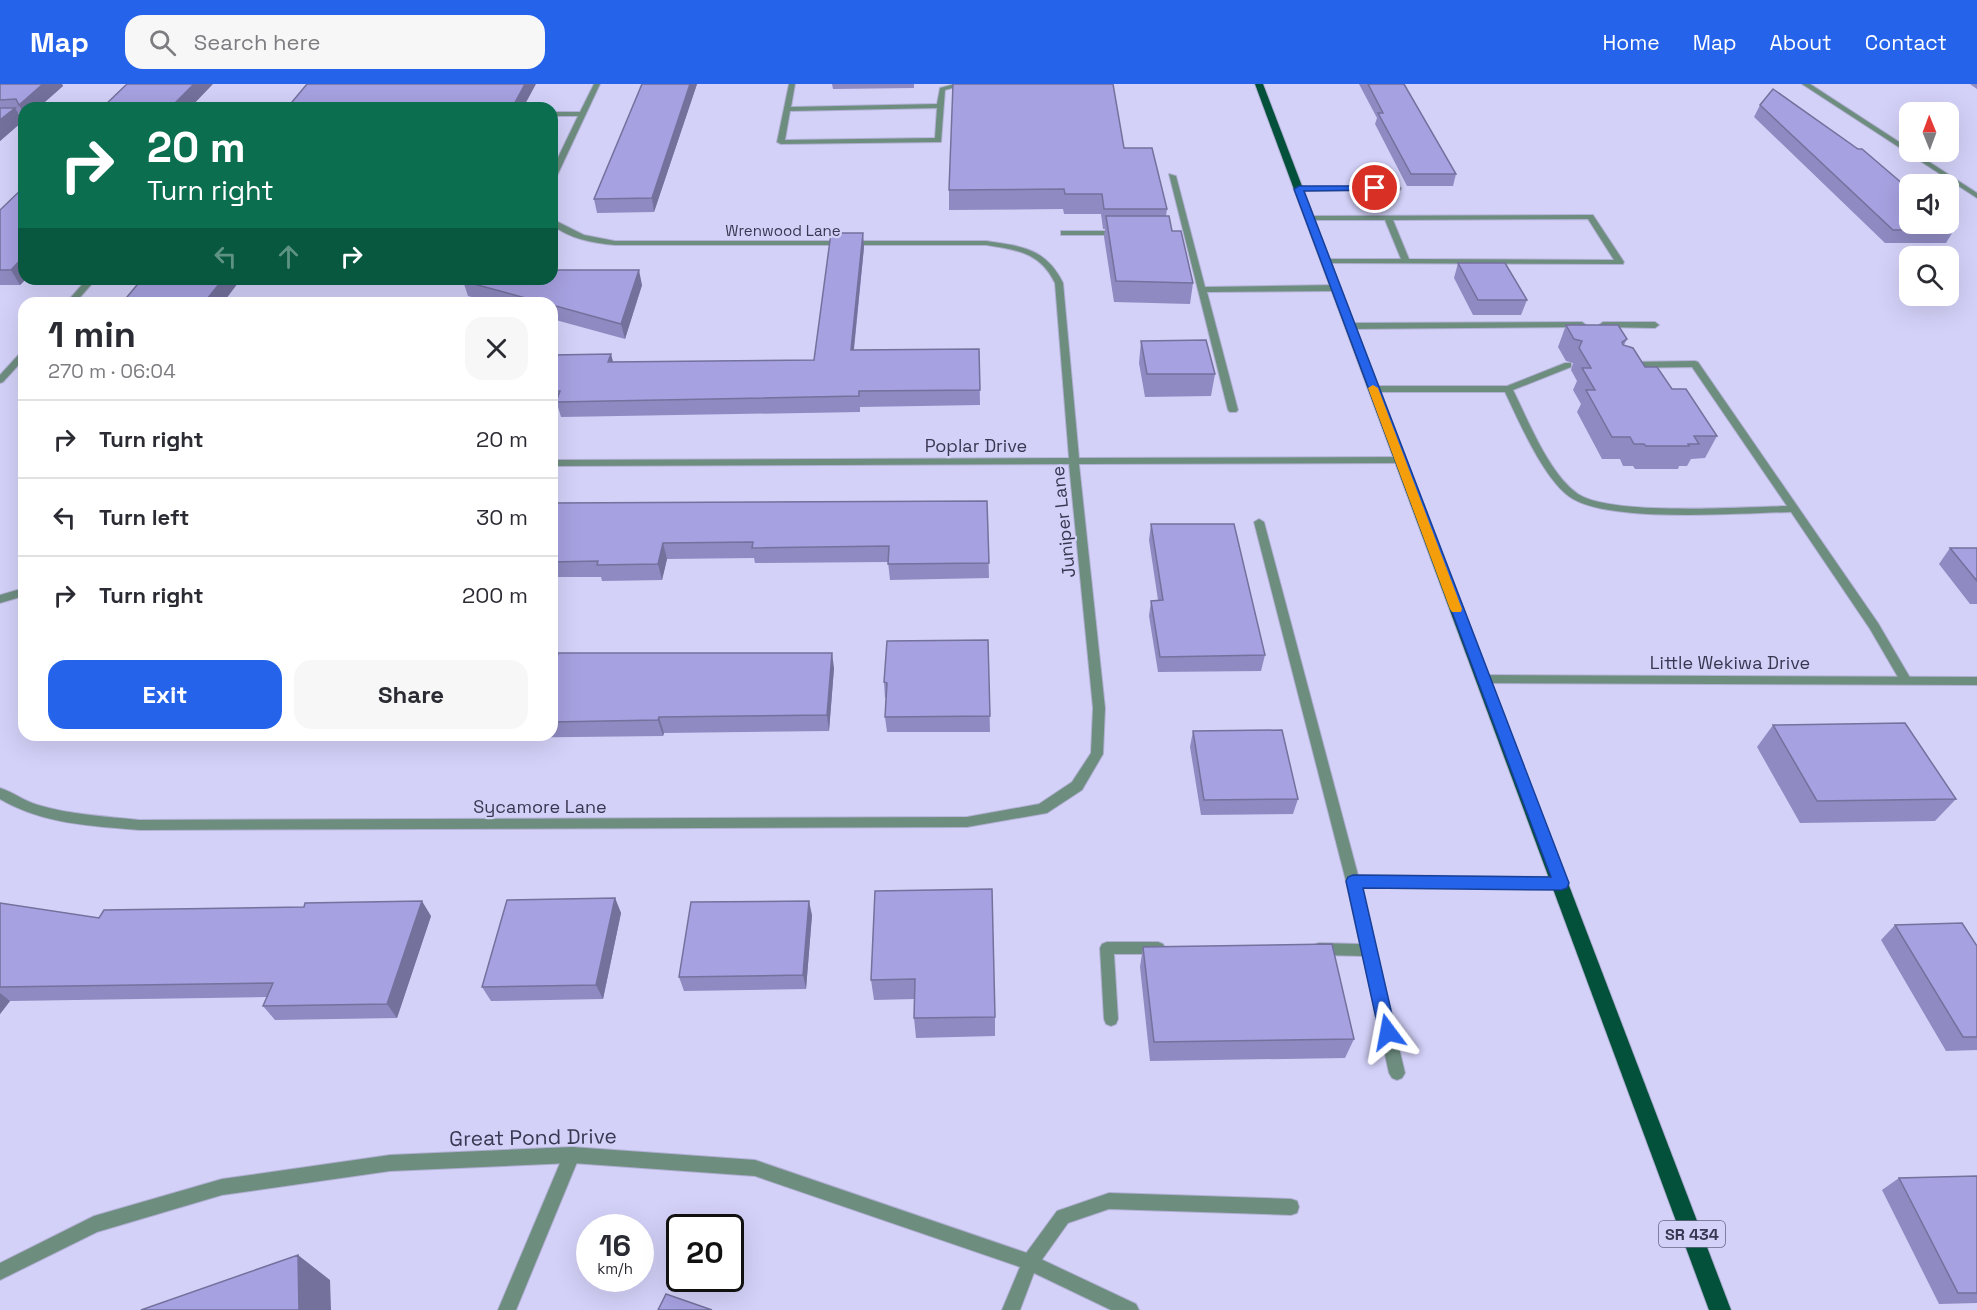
<!DOCTYPE html>
<meta charset="utf-8">
<style>
:root{--surface:#fff;--page:#f7f7f7;--text:#2b2b33;--muted:#7c7c81;--line:#e1e1e2;--accent:#2563eb}
body{margin:0;font-family:"Space Grotesk",sans-serif;background:var(--page);color:var(--text);height:100vh;display:flex;flex-direction:column;font-size:22px;white-space:nowrap}
*{box-sizing:border-box;margin:0}
p{font-size:20px;color:var(--muted)}
.icon{flex:none;width:33px;height:33px;fill:none;stroke:currentColor;stroke-width:2;stroke-linecap:round;stroke-linejoin:round}
.map{position:relative;flex:1;overflow:hidden}
.side{position:absolute;left:18px;top:213px;width:540px;height:444px;display:flex;flex-direction:column;background:var(--surface);border-radius:18px;box-shadow:0 6px 24px #0002}
.side>*{flex:none}
.top-card{position:absolute;left:18px;top:18px;width:540px;height:183px;border-radius:18px;box-shadow:0 6px 24px #0002;background:#0b6e4f;color:#fff;overflow:hidden}
.needle{width:39px;rotate:359deg}
.tools{position:absolute;left:1899px;top:18px;display:grid;gap:12px}
.tools a{display:grid;place-items:center;width:60px;height:60px;border-radius:12px;background:var(--surface);box-shadow:0 6px 24px #0002;font-size:30px}
.speed{position:absolute;left:576px;top:1130px;display:flex;gap:12px;font-size:30px;font-weight:700;text-align:center}
.speed>*{display:grid;place-content:center;width:78px;height:78px;border-radius:50%;background:var(--surface);box-shadow:0 6px 24px #0002;line-height:1}
.speed small{font-size:15px;font-weight:400}
.speed .limit{border:3px solid #111;border-radius:9px;background:#fff;color:#111}
.pin{position:absolute;display:grid;place-items:center;width:51px;height:51px;color:#fff;margin:-26px;border:3px solid #fff;border-radius:50%;box-shadow:0 2px 6px #0007}
.me{position:absolute;width:66px;margin:-33px;rotate:347deg;stroke-linejoin:round;filter:drop-shadow(0 0 4px #0008)}
.turn{display:flex;align-items:center;gap:21px;height:126px;padding:0 30px;font-size:27px}
.turn .icon{width:78px;height:78px;stroke-width:2.5}
.turn b{display:block;font-size:42px;line-height:51px}
.lanes{display:flex;align-items:center;height:57px;padding:0 30px;background:#0003;justify-content:center;gap:30px;direction:ltr}
.lanes .off{opacity:.35}
.round{display:grid;place-items:center;flex:none;width:63px;height:63px;border-radius:18px;background:var(--page)}
.overview{display:flex;align-items:center;justify-content:space-between;height:102px;padding:0 30px}
h1{font-size:36px;font-weight:700;line-height:45px}
.action{display:flex;gap:12px;margin-top:auto;padding:12px 30px}
.action a{flex:1;height:69px;border-radius:18px;background:var(--accent);color:#fff;font-size:24px;font-weight:700;line-height:69px;text-align:center}
.action a+a{background:var(--page);color:var(--text)}
ul{padding:0;list-style:none}
li{display:flex;align-items:center;gap:18px;height:78px;padding:0 30px;border-top:2px solid var(--line)}
li div{flex:1}
li b{display:block;font-size:22px}
li em{font-style:normal}
header{display:flex;align-items:center;gap:36px;box-sizing:border-box;height:84px;padding:0 30px;background:var(--accent);color:#fff}
header strong{font-size:28px}
nav{display:flex;gap:33px;margin-inline-start:auto;font-size:21px}
.search{width:420px;height:54px;background:var(--page);display:flex;align-items:center;gap:15px;box-sizing:border-box;padding:0 21px;border-radius:18px;color:var(--muted);font-size:22px}
.map>svg:first-child{display:block}
.lines{fill:none;stroke-linecap:round;stroke-linejoin:round}
.lane-casing{stroke:#b1afd3;stroke-width:2}
.street-casing{stroke:#b1afd3;stroke-width:2}
.primary-casing{stroke:#b1afd3;stroke-width:2}
.lane{fill:#6d8d7f;fill-rule:evenodd}
.street{fill:#6d8d7f;fill-rule:evenodd}
.primary{fill:#03503b;fill-rule:evenodd}
.wall{fill:#8f8ac1}
.shaded-wall{fill:#74719d}
.building{fill:#a6a1e0;stroke:#74719d;stroke-width:1.5}
.route{fill:#2563eb;stroke:#184099;stroke-width:1.5}
.slow{fill:#f59e0b}
.labels{text-anchor:middle;dominant-baseline:central;stroke-width:4.5;stroke-linejoin:round;paint-order:stroke}
.far-street-label{font-size:15px;fill:#393751;stroke:#d3d1f8}
.shield{fill:#d3d1f8;stroke:#676583;stroke-width:1.5}
.shield-label{font-size:16px;font-weight:bold;fill:#393751}
.street-label{font-size:18px;fill:#393751;stroke:#d3d1f8}
.near-street-label{font-size:21px;fill:#393751;stroke:#d3d1f8}
</style>
<header>
<strong>Map</strong>
<div class="search"><svg class="icon" aria-label="search" viewBox="0 0 24 24"><circle cx="10" cy="10" r="6"/><path d="M15 15l6 6"/></svg>Search here</div>
<nav><a>Home</a><a>Map</a><a>About</a><a>Contact</a></nav>
</header>
<div class="map">
<svg width="1977" height="1226" viewBox="0 0 1977 1226">
<rect width="100%" height="100%" fill="#d3d1f8"/>
<g class="lines">
<g class="lane-casing">
<path id="lane" d="M 789,0 L 795,0 L 791,23 L 937,20 L 940,4 L 955,0 L 966,0 L 945,6 L 941,58 L 781,60 L 777,58 ZM 937,24 L 935,54 L 785,56 L 790,27 Z
M 1169,90 L 1176,92 L 1205,203 L 1335,201 L 1339,204 L 1335,207 L 1207,208 L 1238,326 L 1236,328 L 1230,328 L 1228,326 Z
M 1397,102 L 1401,104 L 1400,106 L 1299,107 L 1295,105 L 1299,103 Z
M 1590,131 L 1593,131 L 1624,178 L 1623,180 L 1325,179 L 1321,177 L 1322,175 L 1401,175 L 1385,136 L 1309,136 L 1305,134 L 1309,132 ZM 1588,135 L 1614,176 L 1409,175 L 1393,136 Z
M 1061,147 L 1120,147 L 1124,149 L 1120,151 L 1061,151 Z
M 1582,238 L 1586,241 L 1585,243 L 1349,245 L 1345,242 L 1349,239 Z
M 1603,238 L 1655,238 L 1659,241 L 1655,244 L 1600,243 L 1599,241 Z
M 1695,277 L 1698,278 L 1878,539 L 1912,597 L 1910,600 L 1902,600 L 1870,545 L 1791,428 C 1741,429 1614,439 1573,415 C 1545,399 1519,337 1505,308 L 1373,308 L 1368,305 L 1373,302 L 1507,302 L 1565,279 L 1571,279 L 1571,283 L 1513,306 C 1529,338 1549,390 1578,410 C 1611,432 1743,423 1787,422 L 1692,283 L 1629,284 L 1624,281 L 1629,278 Z
M 1259,435 L 1264,438 L 1358,791 L 1561,793 L 1566,795 L 1568,799 L 1566,803 L 1561,805 L 1361,803 L 1405,989 L 1402,994 L 1397,996 L 1392,994 L 1389,989 L 1363,872 L 1319,871 L 1314,869 L 1312,865 L 1314,861 L 1319,859 L 1360,860 L 1346,797 L 1254,438 Z
M 1107,858 L 1158,858 L 1163,860 L 1165,864 L 1163,868 L 1158,870 L 1114,870 L 1118,935 L 1116,940 L 1111,942 L 1106,940 L 1104,935 L 1100,864 L 1102,860 Z
M 572,1063 L 578,1065 L 580,1071 L 516,1226 L 498,1226 L 566,1065 Z
M 1109,1109 L 1291,1115 L 1297,1117 L 1299,1123 L 1297,1129 L 1291,1131 L 1109,1125 L 1068,1139 L 1036,1184 L 1030,1186 L 1024,1184 L 1022,1178 L 1024,1172 L 1057,1127 Z"/>
</g>
<g class="street-casing">
<path id="street" d="M 594,0 L 600,0 L 556,94 L 552,96 L 552,86 L 578,32 L 552,32 L 552,28 L 580,28 Z
M 1802,0 L 1810,0 L 1910,65 L 1910,68 L 1914,68 L 1977,109 L 1977,114 Z
M 0,31 L 24,31 L 24,35 L 0,35 Z
M 552,135 L 584,151 L 615,157 L 986,157 C 1021,162 1046,164 1063,199 L 1079,374 L 1400,373 L 1405,376 L 1400,379 L 1079,380 L 1105,624 L 1103,670 L 1082,706 L 1047,729 L 967,743 L 139,746 C 91,742 42,740 0,715 L 0,704 C 13,708 24,717 38,721 C 71,731 105,732 139,736 L 967,733 L 1039,720 L 1072,698 L 1091,669 L 1093,624 L 1069,380 L 552,382 L 552,376 L 1069,374 L 1055,199 C 1040,168 1017,166 986,161 L 615,161 C 593,159 570,155 552,141 Z
M 87,195 L 96,195 L 75,219 L 66,219 Z
M 24,267 L 24,275 L 3,298 L 0,299 L 0,291 L 21,268 Z
M 24,504 L 24,512 L 0,519 L 0,511 Z
M 1482,591 L 1977,593 L 1977,601 L 1482,599 L 1476,595 Z
M 572,1063 L 755,1076 L 1030,1170 L 1136,1220 L 1139,1226 L 1111,1226 L 1034,1189 L 1020,1226 L 1002,1226 L 1020,1183 L 755,1092 L 572,1079 L 390,1087 L 222,1111 L 97,1148 L 0,1196 L 0,1179 L 94,1132 L 222,1095 L 390,1071 Z"/>
</g>
<g class="primary-casing">
<path id="primary" d="M 1255,0 L 1263,0 L 1731,1226 L 1709,1226 Z"/>
</g>
<use href="#lane" class="lane"/>
<use href="#street" class="street"/>
<use href="#primary" class="primary"/>
</g>
<path class="wall" d="M 0,0 L 62,0 L 63,2 L 38,24 L 24,24 L 23,29 L 18,29 L 23,37 L 0,57 Z
M 642,0 L 697,0 L 654,128 L 597,129 L 594,115 Z
M 832,0 L 914,0 L 914,4 L 833,5 Z
M 1359,0 L 1404,0 L 1456,90 L 1453,102 L 1407,102 L 1375,40 L 1377,34 Z
M 1970,0 L 1977,0 L 1977,5 Z
M 1760,21 L 1858,65 L 1954,146 L 1946,159 L 1885,159 L 1754,33 Z
M 1124,64 L 1167,125 L 1166,132 L 1193,199 L 1190,220 L 1114,218 L 1104,153 L 1105,145 L 1103,145 L 1101,130 L 1064,130 L 1063,125 L 949,126 L 949,106 Z
M 0,126 L 24,195 L 26,195 L 20,201 L 0,201 Z
M 864,163 L 854,266 L 979,265 L 980,321 L 860,323 L 860,328 L 561,333 L 558,323 L 552,323 L 552,271 L 613,278 L 814,276 Z
M 1458,179 L 1527,216 L 1521,231 L 1473,231 L 1454,194 Z
M 557,186 L 642,201 L 625,255 L 552,235 L 552,219 L 494,219 L 468,212 L 463,197 Z
M 1566,241 L 1627,255 L 1624,261 L 1645,283 L 1672,305 L 1717,352 L 1705,374 L 1691,375 L 1687,382 L 1679,382 L 1678,385 L 1635,385 L 1633,382 L 1623,382 L 1620,375 L 1602,375 L 1577,328 L 1581,320 L 1573,306 L 1577,297 L 1571,286 L 1573,279 L 1566,277 L 1558,263 Z
M 1141,257 L 1215,290 L 1211,312 L 1145,313 L 1139,279 Z
M 987,417 L 989,494 L 890,496 L 888,478 L 755,479 L 754,474 L 667,475 L 662,496 L 602,497 L 601,493 L 552,493 L 552,419 Z
M 1151,440 L 1265,571 L 1261,587 L 1158,588 L 1149,532 L 1151,517 L 1158,516 L 1149,456 Z
M 1950,464 L 1977,464 L 1977,520 L 1970,520 L 1939,480 Z
M 988,556 L 990,648 L 887,648 L 885,633 L 886,614 L 885,614 L 884,598 Z
M 552,582 L 834,584 L 829,647 L 664,649 L 663,652 L 387,655 L 385,651 L 552,651 Z
M 1773,641 L 1956,715 L 1935,737 L 1800,739 L 1757,663 Z
M 1193,647 L 1298,715 L 1293,730 L 1201,731 L 1190,663 Z
M 875,807 L 995,933 L 995,952 L 916,954 L 914,934 L 915,915 L 874,916 L 871,896 Z
M 615,814 L 621,829 L 603,915 L 491,917 L 482,903 Z
M 0,819 L 99,834 L 431,832 L 397,934 L 275,936 L 263,922 L 267,913 L 10,917 L 0,930 Z
M 812,831 L 806,905 L 684,907 L 679,893 Z
M 1895,841 L 1977,862 L 1977,966 L 1946,967 L 1881,856 Z
M 1143,863 L 1354,955 L 1345,974 L 1150,977 L 1140,883 Z
M 1977,1092 L 1977,1219 L 1939,1220 L 1882,1106 L 1899,1094 Z"/>
<path class="shaded-wall" d="M 43,0 L 62,0 L 63,2 L 38,24 L 24,24 L 24,30 L 19,21 Z
M 194,0 L 213,0 L 190,24 L 170,24 Z
M 525,0 L 536,0 L 523,24 L 512,24 Z
M 690,0 L 697,0 L 654,128 L 652,114 Z
M 15,24 L 23,37 L 0,57 L 0,36 Z
M 863,149 L 864,163 L 852,281 L 851,266 Z
M 24,172 L 24,195 L 26,195 L 20,201 L 11,186 Z
M 639,186 L 642,201 L 625,255 L 621,240 Z
M 223,195 L 241,195 L 223,219 L 204,219 Z
M 611,270 L 615,285 L 608,278 Z
M 663,459 L 667,475 L 662,496 L 658,480 Z
M 832,569 L 834,584 L 829,647 L 827,631 Z
M 659,633 L 664,649 L 663,652 L 658,636 Z
M 615,814 L 621,829 L 603,915 L 596,901 Z
M 422,817 L 431,832 L 397,934 L 387,920 Z
M 809,817 L 812,831 L 806,905 L 803,891 Z
M 0,909 L 10,917 L 0,930 Z
M 298,1171 L 330,1196 L 331,1226 L 299,1226 Z"/>
<path class="building" d="M 0,0 L 43,0 L 19,21 L 16,15 L 0,16 Z
M 127,0 L 194,0 L 170,24 L 102,24 Z
M 307,0 L 525,0 L 512,24 L 287,24 Z
M 642,0 L 690,0 L 652,114 L 594,115 Z
M 953,0 L 1113,0 L 1124,64 L 1152,64 L 1167,125 L 1104,125 L 1102,110 L 1065,110 L 1064,105 L 949,106 Z
M 1368,0 L 1404,0 L 1456,90 L 1411,90 L 1378,29 L 1383,29 Z
M 1773,5 L 1858,65 L 1862,65 L 1910,106 L 1910,140 L 1947,140 L 1954,146 L 1893,146 L 1760,21 Z
M 0,24 L 15,24 L 0,36 Z
M 24,103 L 24,172 L 11,186 L 0,186 L 0,126 Z
M 1106,132 L 1169,132 L 1172,147 L 1181,147 L 1193,199 L 1116,197 Z
M 831,149 L 863,149 L 851,266 L 979,265 L 980,306 L 859,307 L 859,312 L 556,318 L 560,307 L 552,307 L 552,271 L 611,270 L 608,278 L 814,276 Z
M 1458,179 L 1505,179 L 1527,216 L 1478,216 Z
M 552,185 L 557,186 L 639,186 L 621,240 L 552,221 L 552,219 L 544,219 L 463,197 L 465,195 L 552,195 Z
M 142,195 L 223,195 L 204,219 L 122,219 Z
M 1566,241 L 1618,241 L 1627,255 L 1622,258 L 1623,261 L 1633,264 L 1645,283 L 1657,283 L 1672,305 L 1686,305 L 1717,352 L 1694,352 L 1699,360 L 1688,360 L 1689,362 L 1646,362 L 1644,360 L 1634,360 L 1630,353 L 1612,353 L 1586,306 L 1595,306 L 1582,284 L 1591,284 L 1579,264 L 1582,257 L 1574,255 Z
M 1206,256 L 1215,290 L 1147,290 L 1141,257 Z
M 987,417 L 989,479 L 888,480 L 889,462 L 752,464 L 753,458 L 663,459 L 658,480 L 597,481 L 598,477 L 552,478 L 552,419 Z
M 1151,440 L 1234,440 L 1265,571 L 1160,573 L 1151,517 L 1163,516 Z
M 1950,464 L 1977,464 L 1977,497 Z
M 988,556 L 990,632 L 885,633 L 887,599 L 884,598 L 887,557 Z
M 558,569 L 832,569 L 827,631 L 659,633 L 658,636 L 552,638 L 552,582 L 555,582 Z
M 1905,639 L 1956,715 L 1817,717 L 1773,641 Z
M 1282,646 L 1298,715 L 1204,716 L 1193,647 Z
M 992,805 L 995,933 L 914,934 L 915,895 L 871,896 L 875,807 Z
M 615,814 L 596,901 L 482,903 L 507,816 Z
M 422,817 L 387,920 L 263,922 L 273,899 L 0,903 L 0,819 L 99,834 L 104,826 L 304,823 L 305,819 Z
M 809,817 L 803,891 L 679,893 L 691,818 Z
M 1962,839 L 1977,862 L 1977,953 L 1963,953 L 1895,841 Z
M 1332,860 L 1354,955 L 1154,958 L 1143,863 Z
M 1977,1092 L 1977,1209 L 1958,1209 L 1899,1094 Z
M 298,1171 L 299,1226 L 141,1226 Z
M 666,1210 L 712,1226 L 658,1226 Z"/>
<path class="route" d="M 1375,102 L 1379,104 L 1378,106 L 1304,107 L 1569,799 L 1567,804 L 1561,806 L 1363,804 L 1396,948 L 1394,953 L 1388,956 L 1382,953 L 1379,948 L 1346,797 L 1348,793 L 1353,791 L 1551,793 L 1294,105 L 1299,102 Z"/>
<path class="slow" d="M 1373,301 L 1378,304 L 1462,525 L 1461,528 L 1452,528 L 1450,525 L 1368,304 Z"/>
<g class="labels">
<g class="far-street-label">
<text x="783" y="146">Wrenwood Lane</text>
</g>
<rect class="shield" x="1659" y="1137" width="66" height="26" rx="4.5"/>
<g class="shield-label">
<text x="1692" y="1150">SR 434</text>
</g>
<g class="street-label">
<text x="976" y="361">Poplar Drive</text>
<text transform="translate(1063 438) rotate(-96)">Juniper Lane</text>
<text x="1730" y="578">Little Wekiwa Drive</text>
<text x="540" y="722">Sycamore Lane</text>
</g>
<g class="near-street-label">
<text transform="translate(533 1053) rotate(-1)">Great Pond Drive</text>
</g>
</g>
</svg>
<div class="tools">
<a><svg class="needle" viewBox="-14 -14 28 28"><path d="M0-13l5 13h-10z" fill="#e53935"/><path d="M0 13l5-13h-10z" fill="#7c7c81"/></svg></a>
<a><svg class="icon" aria-label="sound" viewBox="0 0 24 24"><path d="M4 9h4l5-4v14l-5-4H4zM17 9q2 3 0 6"/></svg></a>
<a><svg class="icon" aria-label="search" viewBox="0 0 24 24"><circle cx="10" cy="10" r="6"/><path d="M15 15l6 6"/></svg></a>
</div>
<div class="speed"><div>16<small>km/h</small></div><div class="limit">20</div></div>
<div class="pin" style="left:1375px;top:104px;background:#d93025"><svg class="icon" aria-label="arrive" viewBox="0 0 24 24"><path d="M6 21V4h12l-3 4 3 4H6"/></svg></div>
<svg class="me" style="left:1388px;top:948px" viewBox="-20 -20 40 40"><path d="M0-17L14 15 0 8-14 15z" fill="#2563eb" stroke="#fff" stroke-width="4"/></svg>
<div class="top-card">
<div class="turn"><svg class="icon" aria-label="right" viewBox="0 0 24 24"><path d="M7 20v-9h11M14 6l5 5-5 5"/></svg><div><b>20 m</b>Turn right</div></div>
<div class="lanes"><svg class="icon off" aria-label="left" viewBox="0 0 24 24"><path d="M17 20v-9H6M10 6l-5 5 5 5"/></svg><svg class="icon off" aria-label="ahead" viewBox="0 0 24 24"><path d="M12 20V5M6 11l6-6 6 6"/></svg><svg class="icon" aria-label="right" viewBox="0 0 24 24"><path d="M7 20v-9h11M14 6l5 5-5 5"/></svg></div>
</div>
<section class="side">
<div class="overview"><div><h1>1 min</h1><p>270 m · 06:04</p></div><a class="round"><svg class="icon" aria-label="close" viewBox="0 0 24 24"><path d="M6 6l12 12M18 6L6 18"/></svg></a></div>
<ul>
<li><svg class="icon" aria-label="right" viewBox="0 0 24 24"><path d="M7 20v-9h11M14 6l5 5-5 5"/></svg><div><b>Turn right</b></div><em>20 m</em></li>
<li><svg class="icon" aria-label="left" viewBox="0 0 24 24"><path d="M17 20v-9H6M10 6l-5 5 5 5"/></svg><div><b>Turn left</b></div><em>30 m</em></li>
<li><svg class="icon" aria-label="right" viewBox="0 0 24 24"><path d="M7 20v-9h11M14 6l5 5-5 5"/></svg><div><b>Turn right</b></div><em>200 m</em></li>
</ul>
<div class="action"><a>Exit</a><a>Share</a></div>
</section>
</div>
